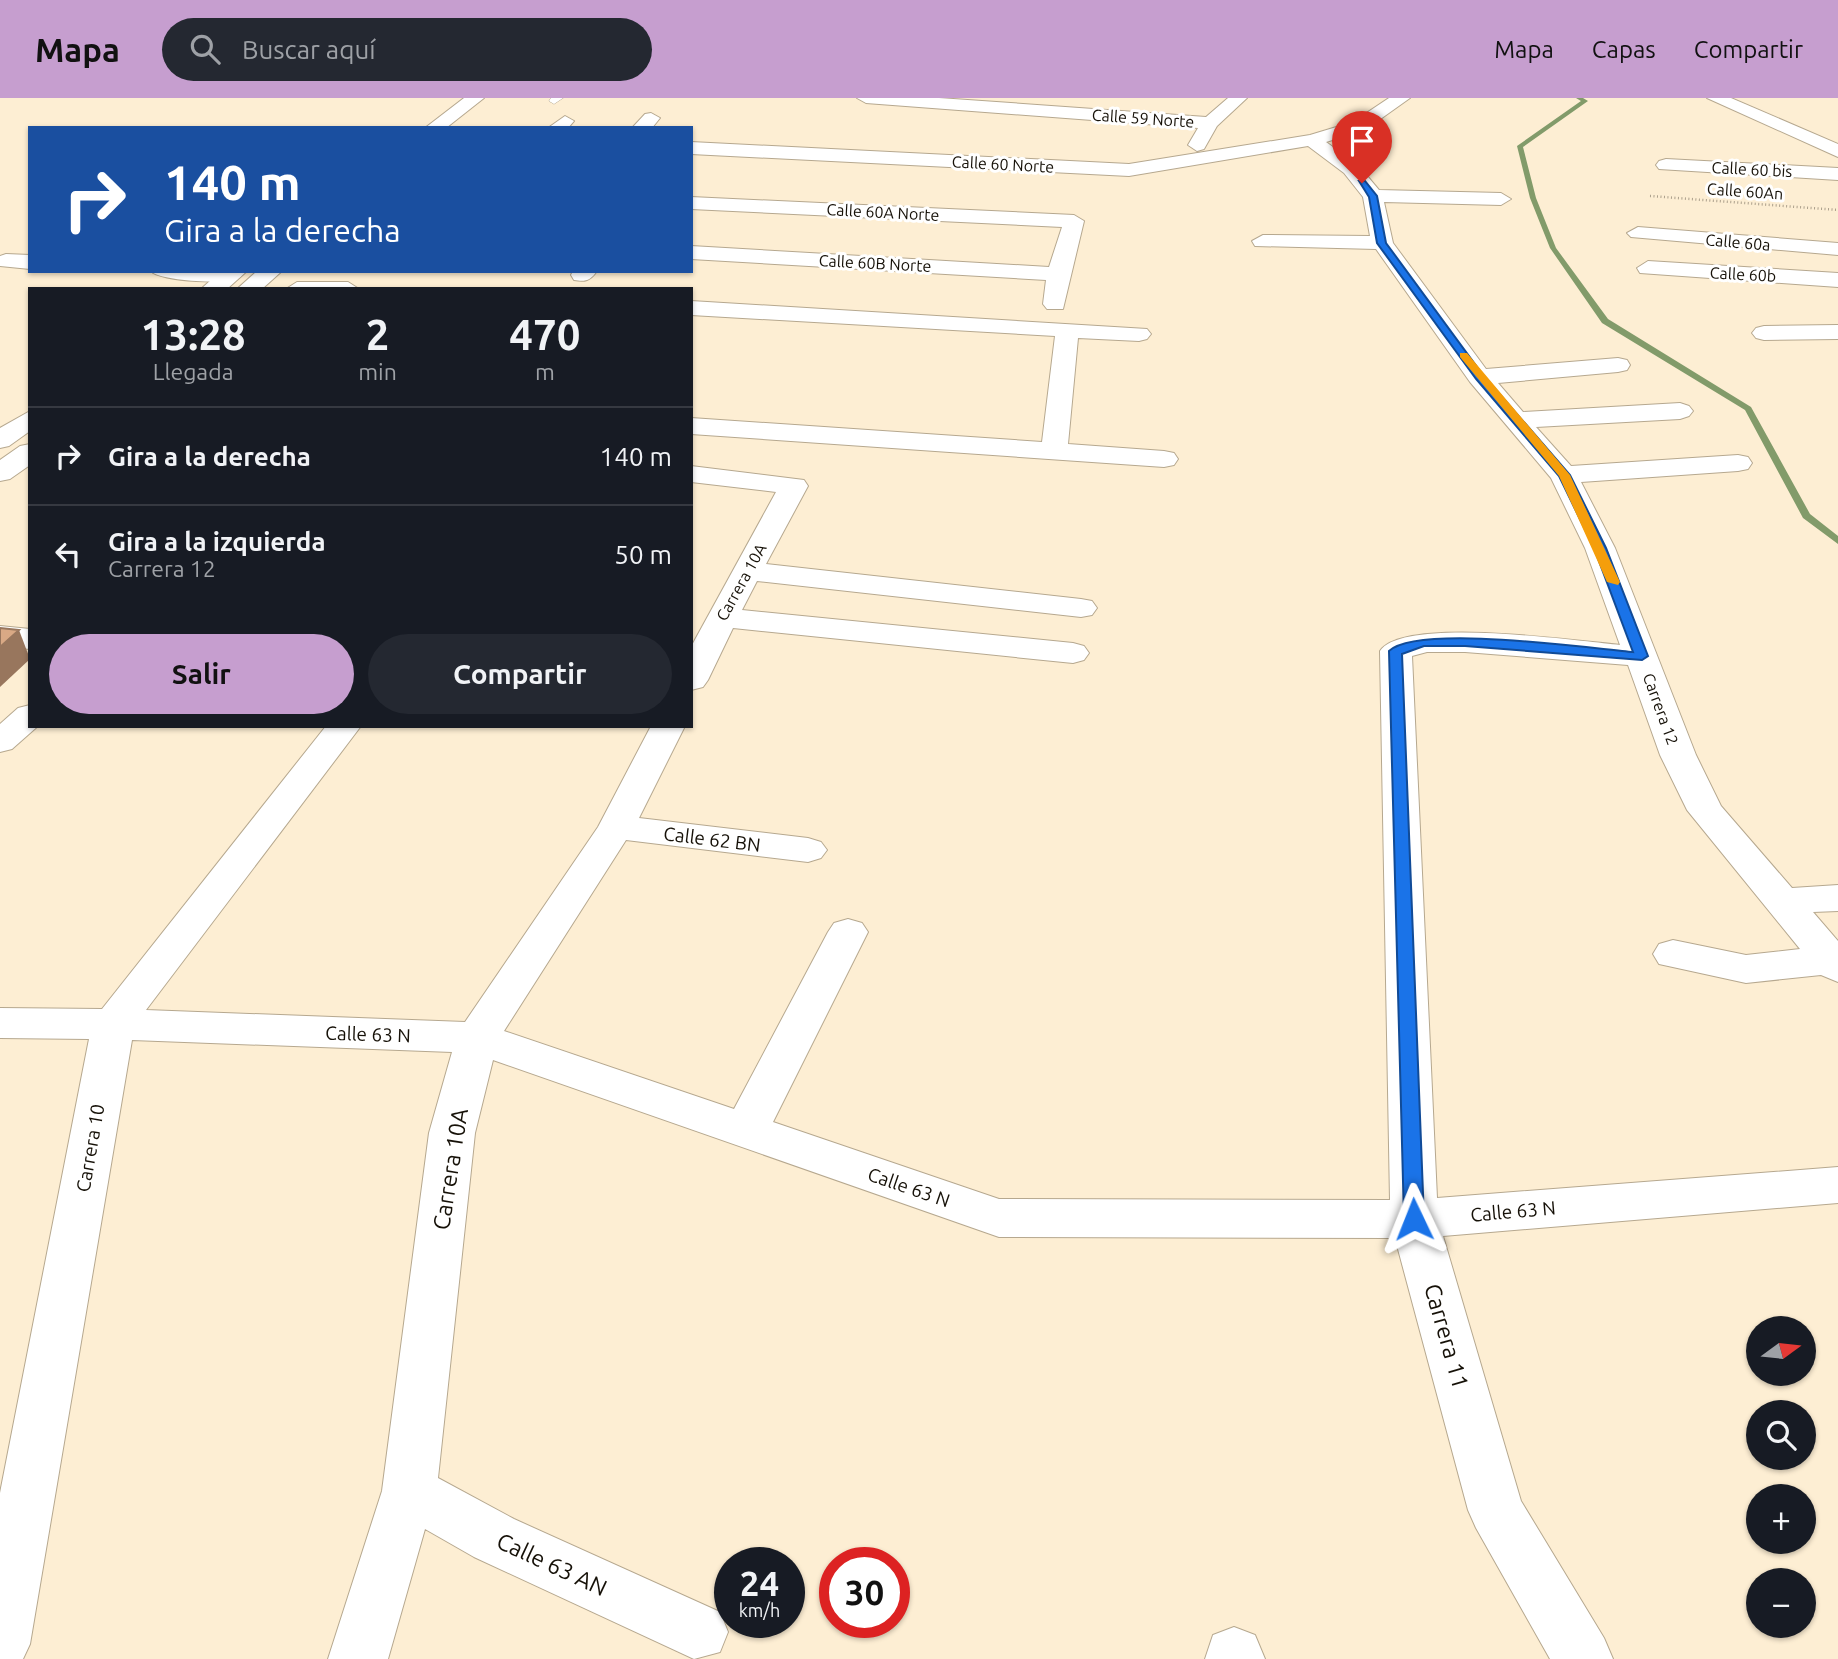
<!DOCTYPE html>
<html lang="es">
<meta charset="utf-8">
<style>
:root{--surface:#171b24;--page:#242831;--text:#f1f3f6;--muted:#9ea1a6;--line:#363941;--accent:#c69ecf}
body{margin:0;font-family:Ubuntu,sans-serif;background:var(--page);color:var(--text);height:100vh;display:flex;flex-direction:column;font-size:26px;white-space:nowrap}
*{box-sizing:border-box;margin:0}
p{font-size:23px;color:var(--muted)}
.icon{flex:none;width:38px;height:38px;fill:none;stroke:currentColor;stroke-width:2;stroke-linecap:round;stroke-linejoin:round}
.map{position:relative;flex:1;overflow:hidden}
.details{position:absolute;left:28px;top:189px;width:665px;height:441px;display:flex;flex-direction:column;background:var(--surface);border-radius:0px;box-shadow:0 2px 5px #0004}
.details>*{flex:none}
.guide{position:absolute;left:28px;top:28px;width:665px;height:147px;border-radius:0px;box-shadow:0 2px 5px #0004;background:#1a4fa0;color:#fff;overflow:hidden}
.needle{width:46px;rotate:75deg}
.tools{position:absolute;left:1746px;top:1218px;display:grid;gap:14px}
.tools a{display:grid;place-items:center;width:70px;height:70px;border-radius:50%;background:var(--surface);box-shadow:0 2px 5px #0004;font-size:35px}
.speed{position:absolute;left:714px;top:1449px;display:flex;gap:14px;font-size:35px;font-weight:700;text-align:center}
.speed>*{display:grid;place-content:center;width:91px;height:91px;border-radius:50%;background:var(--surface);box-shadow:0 2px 5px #0004;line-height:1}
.speed small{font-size:18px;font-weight:400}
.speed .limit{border:10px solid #d22;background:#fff;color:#111}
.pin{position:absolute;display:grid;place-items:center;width:60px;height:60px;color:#fff;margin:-72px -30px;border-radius:50% 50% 50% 0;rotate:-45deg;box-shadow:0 0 7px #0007}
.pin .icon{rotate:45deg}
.me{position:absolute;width:77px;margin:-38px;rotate:358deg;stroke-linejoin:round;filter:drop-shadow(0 0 5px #0008)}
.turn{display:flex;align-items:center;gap:24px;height:147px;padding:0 21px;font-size:32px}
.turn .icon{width:91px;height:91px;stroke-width:2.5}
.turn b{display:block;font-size:49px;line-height:60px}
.eta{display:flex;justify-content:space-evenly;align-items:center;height:119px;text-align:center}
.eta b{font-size:42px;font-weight:700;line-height:49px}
.button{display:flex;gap:14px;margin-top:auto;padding:14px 21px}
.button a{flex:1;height:80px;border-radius:42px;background:var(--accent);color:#111;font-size:28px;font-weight:700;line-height:80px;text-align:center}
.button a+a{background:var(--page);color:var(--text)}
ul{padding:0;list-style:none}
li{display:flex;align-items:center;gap:21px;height:98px;padding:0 21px;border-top:2px solid var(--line)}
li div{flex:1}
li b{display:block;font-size:26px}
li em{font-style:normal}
header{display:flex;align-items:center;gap:42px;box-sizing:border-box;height:98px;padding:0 35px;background:var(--accent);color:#111}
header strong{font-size:33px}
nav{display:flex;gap:38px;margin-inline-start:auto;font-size:24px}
.search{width:490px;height:63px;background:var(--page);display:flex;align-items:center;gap:18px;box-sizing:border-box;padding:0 24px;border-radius:38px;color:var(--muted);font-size:26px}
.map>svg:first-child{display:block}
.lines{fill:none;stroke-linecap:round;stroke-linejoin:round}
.stream{fill:#829b6a;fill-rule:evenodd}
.service-casing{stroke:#b6a88f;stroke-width:1}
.minor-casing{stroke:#b6a88f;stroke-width:2}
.secondary-casing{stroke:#b6a88f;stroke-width:2}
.path{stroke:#ab9f8b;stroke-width:2.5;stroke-dasharray:1 2.5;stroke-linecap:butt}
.service{fill:#fff;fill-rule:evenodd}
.minor{fill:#fff;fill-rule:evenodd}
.secondary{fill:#fff;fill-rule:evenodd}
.shaded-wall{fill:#98765d}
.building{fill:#d9a985;stroke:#98765d;stroke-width:2}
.route{fill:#1a73e8;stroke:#114b97;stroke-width:2}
.slow{fill:#f59e0b}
.labels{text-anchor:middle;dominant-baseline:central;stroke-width:6;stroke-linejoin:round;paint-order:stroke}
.far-street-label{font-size:16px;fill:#161108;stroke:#fff}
.street-label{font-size:19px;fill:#161108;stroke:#fff}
.near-street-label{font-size:23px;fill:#161108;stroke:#fff}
</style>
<header>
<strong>Mapa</strong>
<div class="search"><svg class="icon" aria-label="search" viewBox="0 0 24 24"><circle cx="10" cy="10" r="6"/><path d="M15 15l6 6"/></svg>Buscar aquí</div>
<nav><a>Mapa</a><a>Capas</a><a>Compartir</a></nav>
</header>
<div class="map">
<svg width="1838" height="1561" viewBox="0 0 1838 1561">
<rect width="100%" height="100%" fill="#fdeed3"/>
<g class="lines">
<path class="stream" d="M 1576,0 L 1583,0 L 1588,3 L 1523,49 L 1536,100 L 1556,150 L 1608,221 L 1751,309 L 1810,416 L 1838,438 L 1838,446 L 1803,420 L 1745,312 L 1602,225 L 1550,150 L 1530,100 L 1517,48 L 1581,3 Z"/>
<g class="service-casing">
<path id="service" d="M 563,0 L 554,6 L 549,3 L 551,0 Z"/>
</g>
<g class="minor-casing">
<path id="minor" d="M 857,0 L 939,0 L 1206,19 L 1228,0 L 1247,0 L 1217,28 L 1204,51 L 1197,53 L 1188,47 L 1198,30 L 866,5 Z
M 1389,0 L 1410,0 L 1365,32 L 1326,44 L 1358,67 L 1379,92 L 1501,95 L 1511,101 L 1501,107 L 1384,104 L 1393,145 L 1486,271 L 1618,260 L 1627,262 L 1630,267 L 1627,272 L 1618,274 L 1498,285 L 1523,314 L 1680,305 L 1689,308 L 1693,313 L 1689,318 L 1680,321 L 1536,329 L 1571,368 L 1738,357 L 1748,359 L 1752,365 L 1748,371 L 1738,373 L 1581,384 L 1615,450 L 1696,657 L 1721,708 L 1792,790 L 1838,787 L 1838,813 L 1813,814 L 1838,843 L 1838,884 L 1821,877 L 1746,885 L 1659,866 L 1653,856 L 1659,846 L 1673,842 L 1746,857 L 1800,851 L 1687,712 L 1660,657 L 1628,567 L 1465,554 L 1427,554 L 1412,558 L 1437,1100 L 1838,1069 L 1838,1105 L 1443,1138 L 1521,1403 L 1604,1540 L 1613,1561 L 1550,1561 L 1476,1430 L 1468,1412 L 1395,1140 L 999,1139 L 493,962 L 475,1035 L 438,1380 L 514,1421 L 720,1514 L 728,1534 L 720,1554 L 694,1561 L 474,1459 L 425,1431 L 388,1561 L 328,1561 L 382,1393 L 429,1035 L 452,954 L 132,942 L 30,1546 L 23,1561 L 0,1561 L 0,1395 L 89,941 L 0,940 L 0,910 L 102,911 L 326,628 L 361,628 L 146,912 L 465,924 L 598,729 L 651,628 L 685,628 L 639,720 L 808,740 L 821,744 L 827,752 L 821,760 L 808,764 L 626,742 L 504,933 L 734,1011 L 828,834 L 834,825 L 848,821 L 862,825 L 868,834 L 773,1024 L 999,1101 L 1390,1102 L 1380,553 C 1404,518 1577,543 1620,547 L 1585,450 L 1551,380 L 1470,284 L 1376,151 L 1255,148 L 1252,143 L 1263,137 L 1370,138 L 1363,99 L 1344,75 L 1308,48 L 1129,78 L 691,56 L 691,44 L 1129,66 L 1310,37 L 1353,24 Z
M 1707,0 L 1731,0 L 1838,46 L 1838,59 Z
M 651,15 L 660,20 L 652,30 L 632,30 L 645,16 Z
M 565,18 L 574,23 L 568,30 L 548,30 Z
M 1666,61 L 1838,70 L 1838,82 L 1659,71 L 1656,67 L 1659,63 Z
M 691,99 L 1074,117 L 1084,123 L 1063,211 L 1047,211 L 1043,206 L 1046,182 L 691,161 L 691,148 L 1049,169 L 1062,129 L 691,111 Z
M 1638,129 L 1838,145 L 1838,157 L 1631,139 L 1627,135 Z
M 6,156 L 30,157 L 30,171 L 0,168 L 0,158 Z
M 1648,163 L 1838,175 L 1838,189 L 1640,175 L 1637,170 Z
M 151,173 L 238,173 L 241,178 C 234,188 158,183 151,173 Z
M 573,173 L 597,173 C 590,183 585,184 574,182 L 571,177 Z
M 297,184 L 348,184 L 359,191 L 286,191 Z
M 691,203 L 1147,231 L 1151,236 L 1147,241 L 1139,243 L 1078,240 L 1068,346 L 1164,353 L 1174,355 L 1178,361 L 1174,367 L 1164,369 L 691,336 L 691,320 L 1042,344 L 1055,238 L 691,217 Z
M 1838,227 L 1838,241 L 1764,242 L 1756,240 L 1752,235 L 1756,230 L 1764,228 Z
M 691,368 L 804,382 L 808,388 L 766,466 L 1081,501 L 1092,503 L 1097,510 L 1092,517 L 1081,519 L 757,483 L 742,512 L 1073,545 L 1084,548 L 1089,555 L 1084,562 L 1073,565 L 733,530 L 708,582 L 703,589 L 691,592 L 691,549 L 776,394 L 691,384 Z
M 0,528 L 30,531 L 30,551 L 0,548 Z
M 30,607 L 30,628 L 38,628 L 12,651 L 0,654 L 0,626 L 18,610 Z
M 1234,1529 L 1255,1537 L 1265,1561 L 1205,1561 L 1213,1537 Z"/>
</g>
<g class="secondary-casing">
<path id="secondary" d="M 464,0 L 484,0 L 446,30 L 425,30 Z
M 221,173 L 247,173 L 227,191 L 201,191 Z
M 257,173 L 282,173 L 262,191 L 237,191 Z
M 30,313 L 30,333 L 9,348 L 0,350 L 0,330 Z
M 30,346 L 30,367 L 10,381 L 0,383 L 0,362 L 20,348 Z"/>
</g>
<path class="path" d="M 1650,98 L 1838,112"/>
<use href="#service" class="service"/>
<use href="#minor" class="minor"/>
<use href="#secondary" class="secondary"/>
</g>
<path class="shaded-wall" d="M 19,532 L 30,561 L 0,589 L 0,549 Z"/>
<path class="building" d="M 0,530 L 19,532 L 0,549 Z"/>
<path class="route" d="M 1359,83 L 1365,83 L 1377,98 L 1386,145 L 1483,277 L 1570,377 L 1606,450 L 1648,558 L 1642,562 L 1465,548 L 1424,548 L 1402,556 L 1424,1121 L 1421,1127 L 1407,1127 L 1404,1121 L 1389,553 C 1419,526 1587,550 1633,554 L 1594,450 L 1559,378 L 1476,281 L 1377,145 L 1369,99 Z"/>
<path class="slow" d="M 1460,255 L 1467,255 L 1570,377 L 1620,484 L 1618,487 L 1607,484 L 1559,378 L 1460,259 Z"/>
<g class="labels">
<g class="far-street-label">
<text transform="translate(1143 20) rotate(4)">Calle 59 Norte</text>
<text transform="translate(1003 66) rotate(3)">Calle 60 Norte</text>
<text transform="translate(1752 71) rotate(3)">Calle 60 bis</text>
<text transform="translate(1745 93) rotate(4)">Calle 60An</text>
<text transform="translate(883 114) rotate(3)">Calle 60A Norte</text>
<text transform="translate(1738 144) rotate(5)">Calle 60a</text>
<text transform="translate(875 165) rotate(3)">Calle 60B Norte</text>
<text transform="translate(1743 176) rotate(3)">Calle 60b</text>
<text transform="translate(741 484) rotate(-61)">Carrera 10A</text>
<text transform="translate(1661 611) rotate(70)">Carrera 12</text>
</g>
<g class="street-label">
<text transform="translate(712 741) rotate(7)">Calle 62 BN</text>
<text transform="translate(368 936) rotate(2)">Calle 63 N</text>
<text transform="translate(90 1050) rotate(-80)">Carrera 10</text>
<text transform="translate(909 1089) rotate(19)">Calle 63 N</text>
<text transform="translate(1513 1113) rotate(-5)">Calle 63 N</text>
</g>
<g class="near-street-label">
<text transform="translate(450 1071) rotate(-81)">Carrera 10A</text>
<text transform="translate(1447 1238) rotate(74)">Carrera 11</text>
<text transform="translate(552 1466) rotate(25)">Calle 63 AN</text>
</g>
</g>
</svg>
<div class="tools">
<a><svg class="needle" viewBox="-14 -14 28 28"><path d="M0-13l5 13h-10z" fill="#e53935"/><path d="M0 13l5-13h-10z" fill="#9ea1a6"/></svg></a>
<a><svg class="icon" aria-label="search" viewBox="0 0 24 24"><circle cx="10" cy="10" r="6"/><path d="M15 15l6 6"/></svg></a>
<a>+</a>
<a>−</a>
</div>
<div class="speed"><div>24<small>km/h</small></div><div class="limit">30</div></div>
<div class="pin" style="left:1362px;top:85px;background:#d93025"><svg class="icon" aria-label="arrive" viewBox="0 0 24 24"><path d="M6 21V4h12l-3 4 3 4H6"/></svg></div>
<svg class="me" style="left:1414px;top:1121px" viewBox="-20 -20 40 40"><path d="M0-17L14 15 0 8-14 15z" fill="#1a73e8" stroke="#fff" stroke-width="4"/></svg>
<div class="guide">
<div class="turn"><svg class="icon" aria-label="right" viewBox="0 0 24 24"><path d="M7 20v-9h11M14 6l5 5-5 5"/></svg><div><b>140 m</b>Gira a la derecha</div></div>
</div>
<section class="details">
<div class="eta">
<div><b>13:28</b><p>Llegada</p></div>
<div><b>2</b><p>min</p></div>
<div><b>470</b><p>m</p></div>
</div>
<ul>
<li><svg class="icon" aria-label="right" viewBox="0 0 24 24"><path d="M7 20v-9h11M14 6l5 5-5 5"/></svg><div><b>Gira a la derecha</b></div><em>140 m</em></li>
<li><svg class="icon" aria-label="left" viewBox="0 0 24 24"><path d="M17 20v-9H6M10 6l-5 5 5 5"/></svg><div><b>Gira a la izquierda</b><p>Carrera 12</p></div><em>50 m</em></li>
</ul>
<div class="button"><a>Salir</a><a>Compartir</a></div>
</section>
</div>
